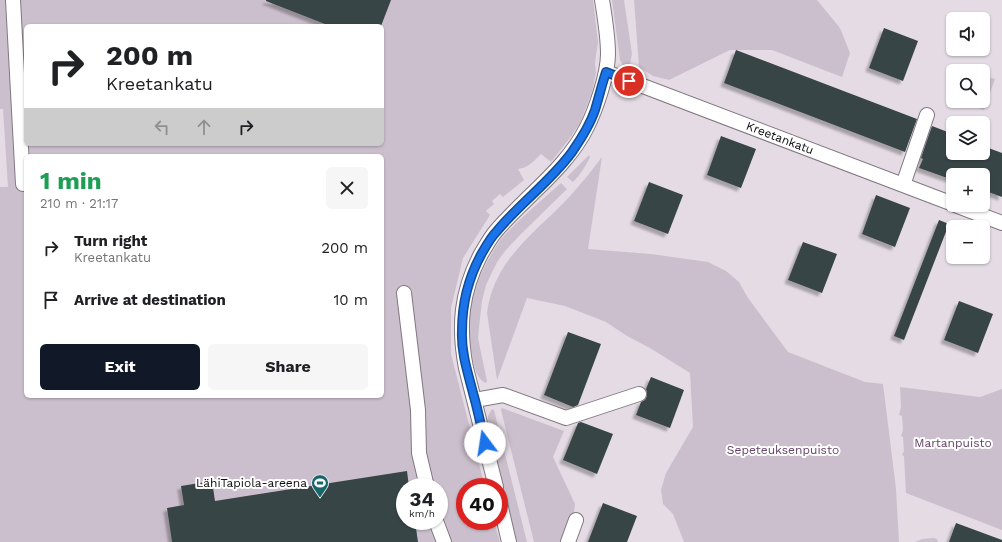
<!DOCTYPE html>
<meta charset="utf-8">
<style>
:root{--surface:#fff;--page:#f6f6f6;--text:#202124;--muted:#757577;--accent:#111827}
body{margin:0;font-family:"Work Sans",sans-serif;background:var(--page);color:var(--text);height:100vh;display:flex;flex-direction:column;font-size:15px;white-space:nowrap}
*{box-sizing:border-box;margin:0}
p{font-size:13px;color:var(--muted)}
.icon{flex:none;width:22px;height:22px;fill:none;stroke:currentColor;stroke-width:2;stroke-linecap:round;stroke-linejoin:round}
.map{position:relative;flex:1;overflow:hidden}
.side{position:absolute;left:24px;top:154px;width:360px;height:244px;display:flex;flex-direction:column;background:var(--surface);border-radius:6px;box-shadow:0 1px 3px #0004}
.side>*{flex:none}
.guide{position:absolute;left:24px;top:24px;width:360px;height:122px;border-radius:6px;box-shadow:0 1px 3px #0004;background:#fff;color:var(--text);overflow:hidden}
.buttons{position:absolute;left:946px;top:12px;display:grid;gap:8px}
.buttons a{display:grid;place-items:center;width:44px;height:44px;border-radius:6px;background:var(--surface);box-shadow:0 1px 3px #0004;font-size:20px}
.speed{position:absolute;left:396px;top:478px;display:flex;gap:8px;font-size:20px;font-weight:700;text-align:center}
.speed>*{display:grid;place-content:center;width:52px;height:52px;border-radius:50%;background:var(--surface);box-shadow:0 1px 3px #0004;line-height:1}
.speed small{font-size:10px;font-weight:400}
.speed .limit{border:6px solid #d22;background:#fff;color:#111}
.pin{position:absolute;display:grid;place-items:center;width:34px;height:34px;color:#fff;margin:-17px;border:2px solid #fff;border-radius:50%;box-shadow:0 1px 4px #0007}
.me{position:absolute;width:44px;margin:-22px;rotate:346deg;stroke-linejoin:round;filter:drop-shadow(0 0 3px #0008)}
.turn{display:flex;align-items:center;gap:14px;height:84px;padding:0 16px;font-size:18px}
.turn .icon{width:52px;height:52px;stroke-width:2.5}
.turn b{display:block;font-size:28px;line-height:34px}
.lanes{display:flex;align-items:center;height:38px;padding:0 16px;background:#0003;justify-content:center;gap:20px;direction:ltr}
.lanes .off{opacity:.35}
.round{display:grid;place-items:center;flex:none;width:42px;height:42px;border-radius:6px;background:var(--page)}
.summary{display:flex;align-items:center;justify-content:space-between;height:68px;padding:0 16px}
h1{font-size:24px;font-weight:700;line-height:30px;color:#1e9e55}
.primary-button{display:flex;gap:8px;margin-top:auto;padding:8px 16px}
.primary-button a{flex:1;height:46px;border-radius:6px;background:var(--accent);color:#fff;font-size:16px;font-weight:700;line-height:46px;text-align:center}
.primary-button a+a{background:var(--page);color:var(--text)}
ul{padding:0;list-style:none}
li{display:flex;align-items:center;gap:12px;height:52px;padding:0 16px}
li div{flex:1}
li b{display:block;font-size:15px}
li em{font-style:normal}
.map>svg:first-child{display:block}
.green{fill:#ccbfcd;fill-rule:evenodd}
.building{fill:#394546;filter:url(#shadow)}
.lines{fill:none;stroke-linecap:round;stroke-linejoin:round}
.minor-casing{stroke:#807880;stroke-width:16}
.minor{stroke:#fff;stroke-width:14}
.route-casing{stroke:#114b97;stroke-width:10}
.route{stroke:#1a73e8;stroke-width:7}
.labels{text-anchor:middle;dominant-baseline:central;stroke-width:4;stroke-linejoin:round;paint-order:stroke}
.street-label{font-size:12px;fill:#0e0b0e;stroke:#fff}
.park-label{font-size:12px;fill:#644367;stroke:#fff}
.poi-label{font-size:12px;fill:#0e0b0e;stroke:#fff;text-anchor:end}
</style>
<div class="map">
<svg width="1002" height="542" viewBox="0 0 1002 542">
<defs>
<filter id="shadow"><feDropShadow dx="-3.5" dy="3.5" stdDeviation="1" flood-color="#0004"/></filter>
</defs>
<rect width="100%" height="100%" fill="#e4dbe4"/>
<path class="green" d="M 0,0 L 593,0 L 598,42 L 595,63 L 596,73 L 592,92 L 580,123 L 570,138 L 551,162 L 541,154 C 534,161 528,168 518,169 L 524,180 L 503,197 L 500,194 L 492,201 L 494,204 L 486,211 L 490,215 L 463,258 L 451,308 L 451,354 L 485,487 L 465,487 L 465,521 L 494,521 L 500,542 L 0,542 L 0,187 L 8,187 L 3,109 L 0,109 ZM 26,26 L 382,26 L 382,144 L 26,144 ZM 26,156 L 382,156 L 382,396 L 26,396 ZM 405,487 L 439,487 L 439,521 L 405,521 Z
M 612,0 L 624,0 L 632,54 L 630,64 L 627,70 L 624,67 L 620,60 Z
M 634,0 L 817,0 L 840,28 L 850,53 L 842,77 L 772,50 L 730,50 L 669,80 L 653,76 L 639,67 Z
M 983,75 L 995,79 L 984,110 L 958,101 L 983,101 Z
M 589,155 L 590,157 C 586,166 580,175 573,182 L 567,177 Z
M 602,157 L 588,249 L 651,254 L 708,262 L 726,271 L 739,282 L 748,298 L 788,352 L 865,382 L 883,384 L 896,489 L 899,542 L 684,542 L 673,514 L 663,504 L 661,490 L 666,473 L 693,427 L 690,373 L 650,348 L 627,336 L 606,322 L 565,306 L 527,298 L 497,380 L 487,313 C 494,258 537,232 571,195 C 582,183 592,170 602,157 Z
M 561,183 L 567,189 L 521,234 L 505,251 L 497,262 L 486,285 L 482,301 L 479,327 L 478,338 L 487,381 L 486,383 C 475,378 474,364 472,354 C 465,321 472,289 488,260 C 492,253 496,246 501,239 C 519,219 541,201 561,183 Z
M 900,387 L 980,397 L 1002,389 L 1002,530 L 906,493 L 904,456 L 902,455 L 904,451 L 903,437 L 901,436 L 903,430 L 902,416 L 899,415 L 901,407 Z
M 502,408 L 564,431 L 553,457 L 575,504 L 574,512 L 563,542 L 534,542 L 501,410 Z
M 492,409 L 494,410 L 527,542 L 517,542 L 488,423 L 488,416 Z
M 934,538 L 937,539 L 938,542 L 915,542 L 922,539 Z"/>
<path class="building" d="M 266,0 L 391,0 L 381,26 L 330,26 L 266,1 Z
M 884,28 L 918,41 L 903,81 L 869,68 Z
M 736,50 L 917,119 L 905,152 L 724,83 Z
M 932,126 L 953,134 L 953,153 L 983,153 L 983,146 L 1002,153 L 1002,197 L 983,190 L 983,175 L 953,175 L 953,180 L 919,168 L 923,159 L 921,158 Z
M 721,136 L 756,149 L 741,188 L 707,175 Z
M 649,182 L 683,195 L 668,234 L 634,221 Z
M 876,195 L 910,208 L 895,247 L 862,234 Z
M 939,220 L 949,224 L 904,340 L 894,336 Z
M 803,242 L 837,254 L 822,293 L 788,280 Z
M 959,301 L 993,314 L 978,353 L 944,340 Z
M 568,332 L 601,344 L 578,405 L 573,407 L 544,395 Z
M 651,377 L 684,390 L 670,428 L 636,415 L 641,402 L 645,400 L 647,396 L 647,392 L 646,389 Z
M 581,422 L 613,434 L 597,474 L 563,460 L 578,423 Z
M 407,471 L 409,487 L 405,487 L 405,521 L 415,521 L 418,542 L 172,542 L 167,508 L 184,505 L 181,486 L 212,481 L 215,501 Z
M 603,503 L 637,516 L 627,542 L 588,542 Z
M 956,523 L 1002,540 L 1002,542 L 949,542 Z"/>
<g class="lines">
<g class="minor-casing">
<path id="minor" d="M 13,0 L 23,184
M 606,72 L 953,204
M 903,185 L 927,115
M 955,205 L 1002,223
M 404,293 L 418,410 L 419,453 L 427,487
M 475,400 L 503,395 L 566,418 L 639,394
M 496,487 L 466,368 C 458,326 461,292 481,254 C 486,246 490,238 496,231 C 507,218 520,206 532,194 C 553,174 574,153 587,127 C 596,109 608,74 608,54 C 608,36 605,18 602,0
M 499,499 L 509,542
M 436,521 L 444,542
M 568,542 L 576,520"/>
</g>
<use href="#minor" class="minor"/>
</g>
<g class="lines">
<g class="route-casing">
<path id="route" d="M 485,443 C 481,427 478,410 473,393 C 468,373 461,353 462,331 C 462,303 468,278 482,253 C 486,246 491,237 497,231 C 520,203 551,181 572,152 C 581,139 590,125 595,110 C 599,97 602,84 606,72 L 629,81"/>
</g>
<use href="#route" class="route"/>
</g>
<defs>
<g id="stadium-pin" transform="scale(0.9)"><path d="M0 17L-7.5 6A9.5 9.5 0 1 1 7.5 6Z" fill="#18666c" stroke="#fff"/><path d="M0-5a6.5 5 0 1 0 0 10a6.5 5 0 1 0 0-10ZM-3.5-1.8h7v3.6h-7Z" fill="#fff"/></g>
</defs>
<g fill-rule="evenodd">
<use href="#stadium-pin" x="320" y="483"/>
</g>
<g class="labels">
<g class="street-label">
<text transform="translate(780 138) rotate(21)">Kreetankatu</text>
</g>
<g class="park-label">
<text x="953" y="443">Martanpuisto</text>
<text x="783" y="450">Sepeteuksenpuisto</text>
</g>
<g class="poi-label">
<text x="307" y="483">LähiTapiola-areena</text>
</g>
</g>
</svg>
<div class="buttons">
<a><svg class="icon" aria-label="sound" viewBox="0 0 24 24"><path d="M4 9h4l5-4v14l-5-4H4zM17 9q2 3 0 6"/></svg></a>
<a><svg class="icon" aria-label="search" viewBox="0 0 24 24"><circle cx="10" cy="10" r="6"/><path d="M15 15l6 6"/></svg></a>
<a><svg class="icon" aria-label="layers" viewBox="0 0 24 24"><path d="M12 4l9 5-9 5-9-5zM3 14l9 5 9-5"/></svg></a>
<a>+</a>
<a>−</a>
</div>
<div class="speed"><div>34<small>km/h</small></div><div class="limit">40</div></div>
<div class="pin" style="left:629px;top:81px;background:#d93025"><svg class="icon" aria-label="arrive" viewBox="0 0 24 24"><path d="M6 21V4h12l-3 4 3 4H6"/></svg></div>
<svg class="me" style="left:485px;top:443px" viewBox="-20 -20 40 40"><circle r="19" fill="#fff"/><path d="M0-13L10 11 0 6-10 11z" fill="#1a73e8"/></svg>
<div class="guide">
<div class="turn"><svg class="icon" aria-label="right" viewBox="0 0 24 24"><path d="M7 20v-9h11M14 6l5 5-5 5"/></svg><div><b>200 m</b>Kreetankatu</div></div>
<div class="lanes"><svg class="icon off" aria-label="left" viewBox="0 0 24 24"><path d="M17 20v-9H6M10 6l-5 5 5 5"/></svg><svg class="icon off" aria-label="ahead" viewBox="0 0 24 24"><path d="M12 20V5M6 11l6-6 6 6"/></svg><svg class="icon" aria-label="right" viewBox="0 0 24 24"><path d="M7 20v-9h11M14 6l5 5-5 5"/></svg></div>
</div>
<section class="side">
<div class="summary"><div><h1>1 min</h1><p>210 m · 21:17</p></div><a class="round"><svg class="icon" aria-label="close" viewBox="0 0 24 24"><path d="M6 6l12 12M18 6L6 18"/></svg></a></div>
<ul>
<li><svg class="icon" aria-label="right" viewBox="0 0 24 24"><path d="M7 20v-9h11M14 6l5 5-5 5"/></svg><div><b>Turn right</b><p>Kreetankatu</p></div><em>200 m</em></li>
<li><svg class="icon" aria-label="arrive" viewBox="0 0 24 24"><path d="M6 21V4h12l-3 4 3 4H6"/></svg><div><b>Arrive at destination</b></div><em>10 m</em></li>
</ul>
<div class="primary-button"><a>Exit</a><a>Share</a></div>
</section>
</div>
